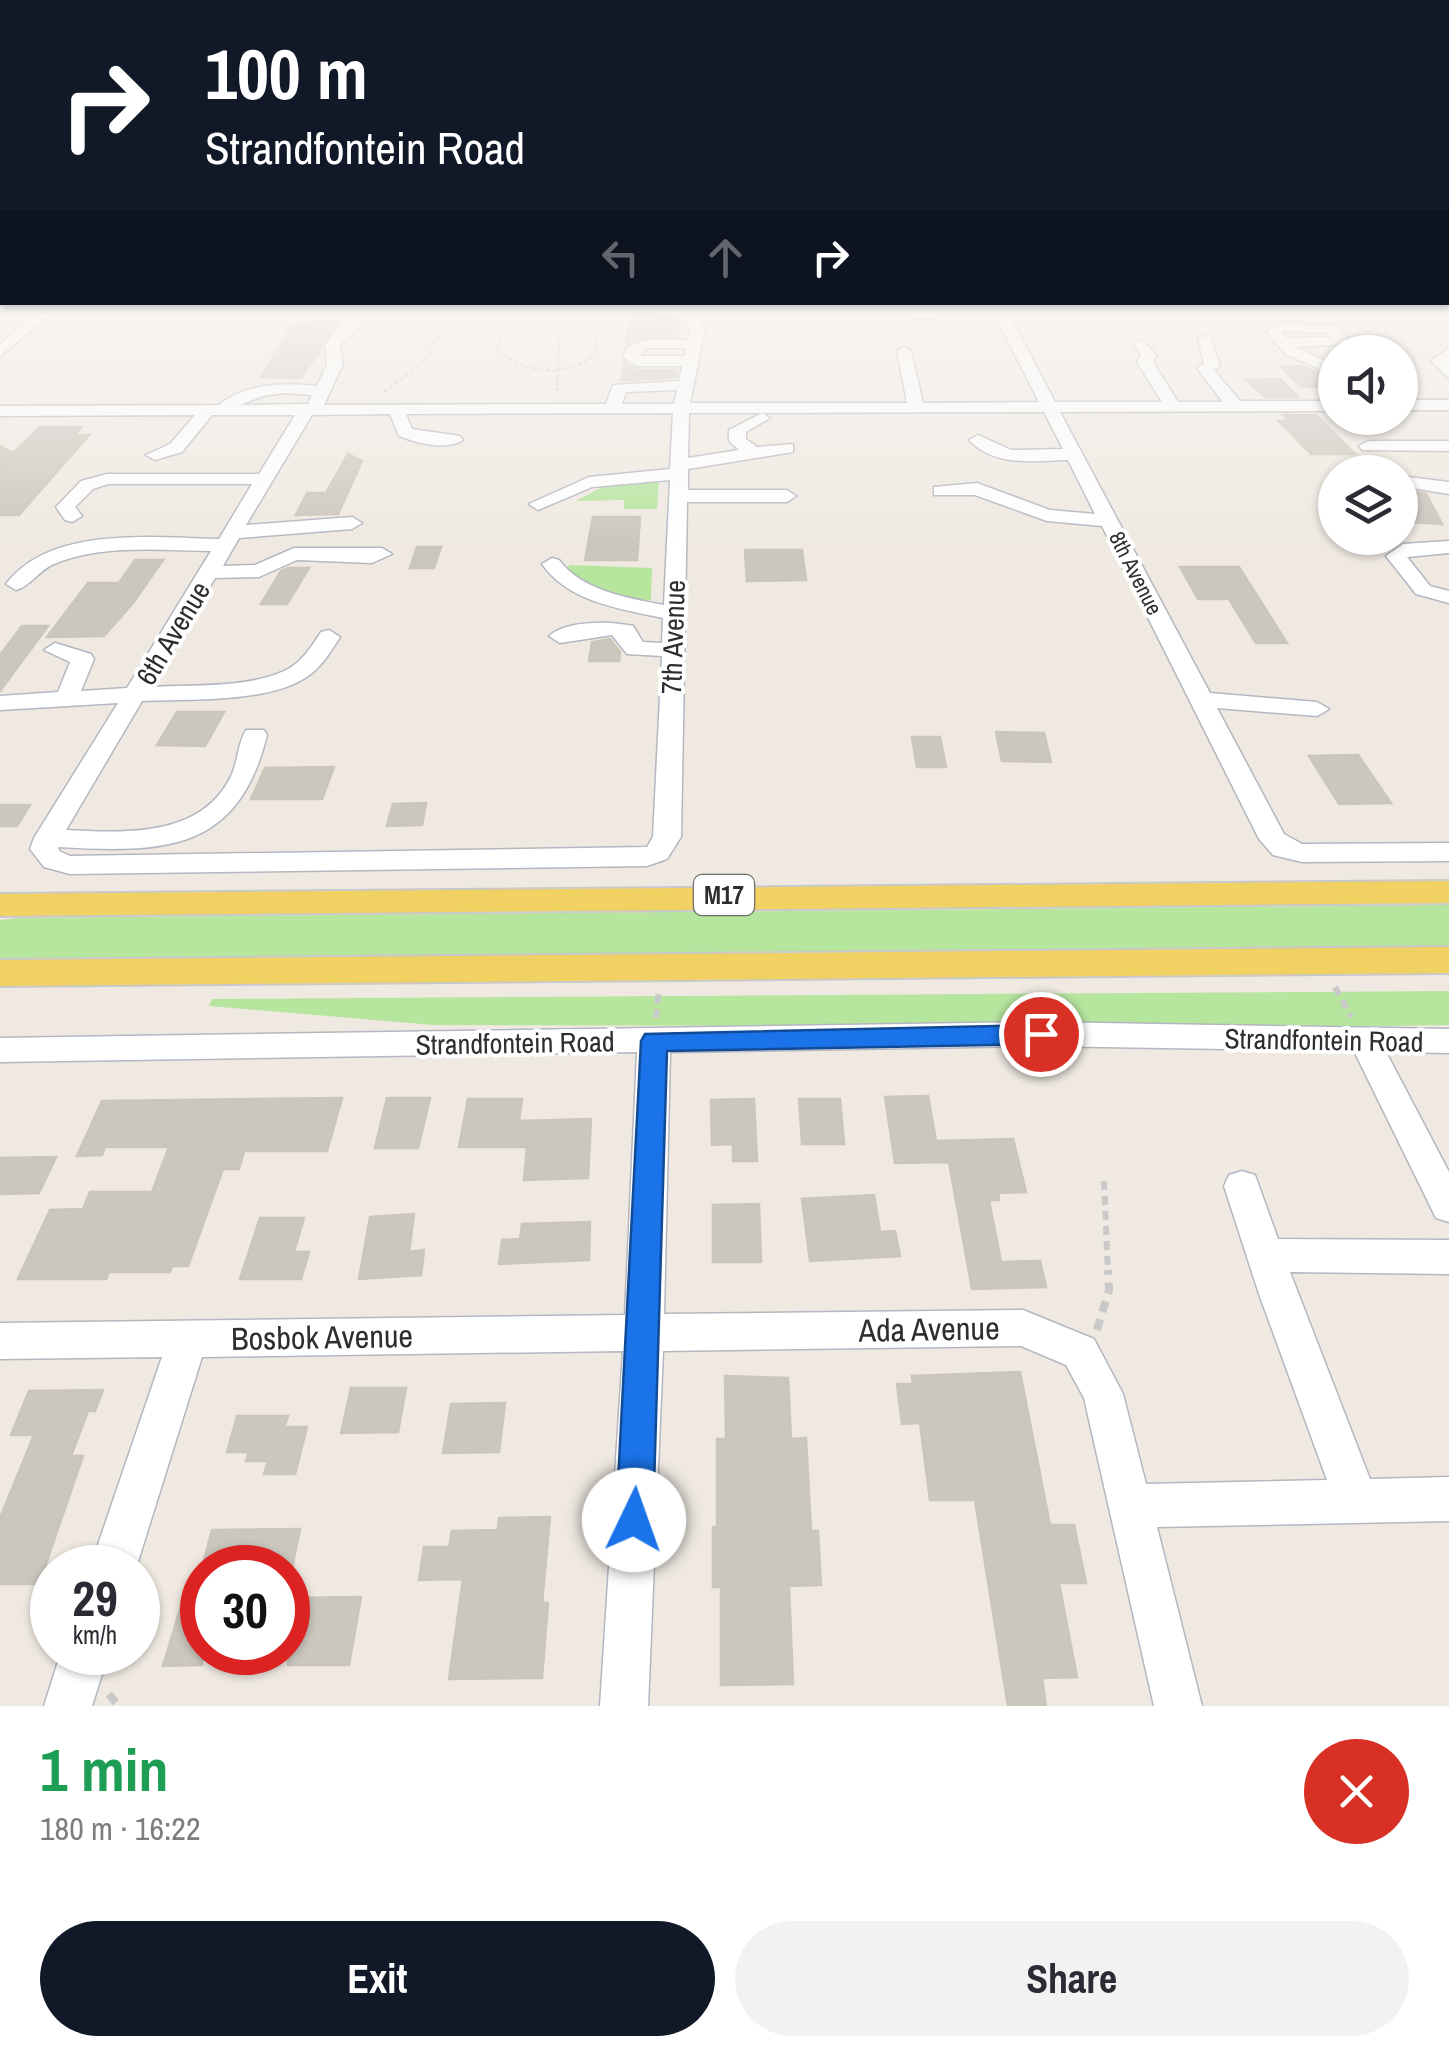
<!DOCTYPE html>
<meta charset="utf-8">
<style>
:root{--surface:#fff;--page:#f2f2f3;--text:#2b2b33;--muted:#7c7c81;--accent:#111827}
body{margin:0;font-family:"Archivo Narrow",sans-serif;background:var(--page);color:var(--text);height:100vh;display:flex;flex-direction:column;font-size:38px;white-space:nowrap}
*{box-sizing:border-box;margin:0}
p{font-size:32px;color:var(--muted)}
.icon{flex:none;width:55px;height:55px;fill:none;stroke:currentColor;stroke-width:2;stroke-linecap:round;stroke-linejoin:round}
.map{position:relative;height:1706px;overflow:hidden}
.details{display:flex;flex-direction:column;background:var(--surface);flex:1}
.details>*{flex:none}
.guide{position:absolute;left:0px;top:0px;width:1450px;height:305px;box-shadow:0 2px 8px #0004;background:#111827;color:#fff;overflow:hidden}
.controls{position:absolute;left:1318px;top:335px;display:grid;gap:20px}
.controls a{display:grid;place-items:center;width:100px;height:100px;border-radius:50%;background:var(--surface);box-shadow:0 2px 8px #0004;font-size:50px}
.speed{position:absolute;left:30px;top:1545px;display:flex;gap:20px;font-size:50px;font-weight:700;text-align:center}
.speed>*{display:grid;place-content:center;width:130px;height:130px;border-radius:50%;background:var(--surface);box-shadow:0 2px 8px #0004;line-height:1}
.speed small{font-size:25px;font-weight:400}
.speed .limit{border:15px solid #d22;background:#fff;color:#111}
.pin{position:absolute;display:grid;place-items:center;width:85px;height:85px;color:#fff;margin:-42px;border:5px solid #fff;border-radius:50%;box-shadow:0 2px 10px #0007}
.me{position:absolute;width:110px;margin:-55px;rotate:3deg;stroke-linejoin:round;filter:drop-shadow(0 0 8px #0008)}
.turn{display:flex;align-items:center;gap:35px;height:210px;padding:0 40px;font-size:45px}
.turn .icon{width:130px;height:130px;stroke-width:2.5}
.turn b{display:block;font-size:70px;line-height:85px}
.lanes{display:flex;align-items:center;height:95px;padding:0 40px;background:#0003;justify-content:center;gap:50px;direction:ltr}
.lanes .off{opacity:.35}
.round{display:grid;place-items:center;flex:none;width:105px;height:105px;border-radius:52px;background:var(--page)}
.overview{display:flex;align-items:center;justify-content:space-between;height:170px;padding:0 40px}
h1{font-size:60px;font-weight:700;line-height:75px;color:#1e9e55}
.button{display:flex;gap:20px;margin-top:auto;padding:20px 40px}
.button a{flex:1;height:115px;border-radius:60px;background:var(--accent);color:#fff;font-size:40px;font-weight:700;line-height:115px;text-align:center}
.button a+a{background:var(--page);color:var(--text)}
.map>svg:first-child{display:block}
.green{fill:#b6e59e}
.building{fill:#cbc7bf;stroke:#cbc5ba;stroke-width:2.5}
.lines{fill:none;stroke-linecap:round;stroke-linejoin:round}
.minor-casing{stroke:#b4b7c1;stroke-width:3}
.major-casing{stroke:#c9c9c9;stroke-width:4}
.path-far2{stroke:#c9c9c9;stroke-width:2.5;stroke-dasharray:4 2.5;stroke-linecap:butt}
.path-far1{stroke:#c9c9c9;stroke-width:6;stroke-dasharray:9 6;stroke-linecap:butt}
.path{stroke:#c9c9c9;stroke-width:8;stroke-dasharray:11 8;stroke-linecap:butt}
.minor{fill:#fff;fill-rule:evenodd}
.major{fill:#f2d163;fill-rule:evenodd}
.route{fill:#1a73e8;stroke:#114b97;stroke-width:2.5}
.labels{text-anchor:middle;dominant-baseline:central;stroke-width:8;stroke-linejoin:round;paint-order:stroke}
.far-street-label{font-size:22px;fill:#2e2e2e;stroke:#fff}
.shield{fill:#fff;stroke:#6d6d6d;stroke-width:2.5}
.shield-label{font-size:25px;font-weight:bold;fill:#2e2e2e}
.street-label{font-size:28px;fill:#2e2e2e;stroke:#fff}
.near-street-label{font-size:32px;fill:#2e2e2e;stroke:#fff}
</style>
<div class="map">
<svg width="1449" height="1706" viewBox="0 0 1449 1706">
<rect width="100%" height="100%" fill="#efe9e1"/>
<path class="green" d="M 659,481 L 657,509 L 624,509 L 624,500 L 576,501 L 602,487 Z
M 569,565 L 652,568 L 651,600 C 622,601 593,585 567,573 Z
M 1449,905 L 1449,946 L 0,960 L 0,920 L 18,918 Z
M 1449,991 L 1449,1025 L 1316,1027 L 434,1025 L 209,1006 L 212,999 Z"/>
<path class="building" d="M 631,312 L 677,318 L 678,336 L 645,336 L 626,343 Z
M 339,322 L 301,378 L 261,377 L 293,323 Z
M 624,362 L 636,370 L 677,370 L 676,377 L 621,381 Z
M 1280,366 L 1303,366 L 1335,380 L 1335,387 L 1302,387 Z
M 1280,379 L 1298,397 L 1265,397 L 1246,380 Z
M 1283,415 L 1316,415 L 1355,454 L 1311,454 L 1279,421 L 1289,421 Z
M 40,427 L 81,427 L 75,435 L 89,435 L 19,515 L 0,515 L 0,446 L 13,453 Z
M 348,454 L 362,461 L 338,514 L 296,515 L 307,493 L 326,493 Z
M 1400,490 L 1426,494 L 1442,524 L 1400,521 Z
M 593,517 L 640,517 L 637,560 L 585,560 Z
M 417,547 L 441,547 L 434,568 L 410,568 Z
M 745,550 L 802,550 L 806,580 L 747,581 Z
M 135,560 L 163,560 L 133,603 L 104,636 L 47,637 L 88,583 L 119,583 Z
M 1180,567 L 1239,567 L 1287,643 L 1256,643 L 1229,599 L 1198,599 Z
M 289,568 L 309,568 L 287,604 L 261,604 L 281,571 Z
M 22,626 L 48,626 L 0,691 L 0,655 Z
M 610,639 L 620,652 L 619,661 L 589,661 L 592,642 Z
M 177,712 L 224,712 L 205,746 L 157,745 Z
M 996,732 L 1044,733 L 1051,762 L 1002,761 Z
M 912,737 L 940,737 L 946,767 L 917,767 Z
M 1358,755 L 1391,803 L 1339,804 L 1309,756 Z
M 334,767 L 322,799 L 251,799 L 265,768 Z
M 426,803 L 422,825 L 387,826 L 393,804 Z
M 0,805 L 30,805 L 17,826 L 0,826 Z
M 928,1096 L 936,1141 L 1013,1139 L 1026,1192 L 998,1193 L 999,1200 L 989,1200 L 1001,1262 L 1040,1261 L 1046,1287 L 972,1289 L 949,1162 L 895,1163 L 885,1097 Z
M 342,1098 L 327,1151 L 244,1151 L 239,1169 L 223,1169 L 188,1266 L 172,1266 L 170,1272 L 109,1272 L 106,1279 L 18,1279 L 50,1210 L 83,1209 L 90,1192 L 152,1192 L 169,1147 L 105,1147 L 102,1155 L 77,1156 L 102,1101 Z
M 387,1098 L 430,1098 L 418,1148 L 375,1148 Z
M 468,1099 L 522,1099 L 519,1121 L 591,1119 L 588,1178 L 524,1180 L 527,1147 L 459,1147 Z
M 754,1099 L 757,1161 L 733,1161 L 733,1144 L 712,1145 L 711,1100 Z
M 799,1099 L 840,1099 L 844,1144 L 802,1144 Z
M 56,1157 L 39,1193 L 0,1194 L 0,1158 Z
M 874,1195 L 880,1232 L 895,1231 L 900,1256 L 810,1261 L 802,1199 Z
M 759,1204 L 761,1262 L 713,1262 L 713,1205 Z
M 414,1214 L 409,1252 L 424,1250 L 421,1275 L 359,1279 L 370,1217 Z
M 260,1218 L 304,1218 L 294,1252 L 309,1252 L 301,1279 L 240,1279 Z
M 590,1222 L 589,1260 L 499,1264 L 502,1240 L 520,1239 L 522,1224 Z
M 1020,1372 L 1050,1525 L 1074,1525 L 1086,1583 L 1059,1583 L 1077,1677 L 1042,1678 L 1046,1706 L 1008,1706 L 975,1500 L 930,1500 L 920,1423 L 902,1424 L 897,1384 L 913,1384 L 912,1376 Z
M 725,1376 L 788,1378 L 791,1439 L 806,1438 L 811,1531 L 818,1531 L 821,1585 L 789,1586 L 793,1684 L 721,1685 L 721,1587 L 713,1587 L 713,1527 L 717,1527 L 717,1439 L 726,1439 Z
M 351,1388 L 406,1388 L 398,1432 L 341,1433 Z
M 103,1390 L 95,1411 L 88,1411 L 71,1456 L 83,1456 L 39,1584 L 0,1584 L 0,1518 L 34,1435 L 11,1435 L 29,1391 Z
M 505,1403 L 499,1452 L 443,1453 L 451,1404 Z
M 237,1416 L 288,1416 L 284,1427 L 307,1427 L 295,1474 L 264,1474 L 268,1461 L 246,1461 L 249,1452 L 227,1452 Z
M 550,1517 L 542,1603 L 548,1603 L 542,1678 L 449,1679 L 463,1579 L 419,1580 L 424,1547 L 449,1547 L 452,1531 L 498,1530 L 499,1518 Z
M 300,1529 L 292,1568 L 202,1568 L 212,1530 Z
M 361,1597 L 349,1665 L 288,1665 L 288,1598 Z
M 183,1599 L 202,1599 L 202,1665 L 163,1666 Z"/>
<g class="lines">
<g class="minor-casing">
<path id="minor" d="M 44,307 L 60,307 L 0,356 L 0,344 Z
M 357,307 L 371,307 L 357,329 L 340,345 L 343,364 L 324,405 L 606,404 L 613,385 L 679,381 L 682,366 L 636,366 L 623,357 L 627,347 L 645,340 L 688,340 L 691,329 L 679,314 L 645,313 L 639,307 L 685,307 L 695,313 L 705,329 L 690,403 L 907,403 L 897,351 L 904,347 L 911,351 L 923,403 L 1039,402 L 991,307 L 1005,307 L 1055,402 L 1162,402 L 1137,362 L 1141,355 L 1134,344 L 1141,340 L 1157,355 L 1153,362 L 1178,402 L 1223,402 L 1197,368 L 1204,364 L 1198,338 L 1210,335 L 1220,366 L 1214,370 L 1240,401 L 1335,401 L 1335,411 L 1060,412 L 1210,693 L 1317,702 L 1329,709 L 1317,716 L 1217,708 L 1284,834 L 1302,844 L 1449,843 L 1449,861 L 1302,862 L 1273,855 L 1259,839 L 1102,526 L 1047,521 L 975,495 L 934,495 L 934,487 L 977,483 L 1050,510 L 1095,514 L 1068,460 C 1034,461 994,467 969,440 L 978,435 L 1011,450 L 1063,449 L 1044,412 L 762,413 L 770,418 L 746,432 L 746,439 L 757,447 L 793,444 L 793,452 L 688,469 L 688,490 L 787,490 L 796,496 L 787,502 L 687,502 L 681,837 L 667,859 L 647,866 L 70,874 L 44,867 L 30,849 L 34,838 L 118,703 L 0,710 L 0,696 L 58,692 L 70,662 L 44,650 L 55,643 L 91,654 L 94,659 L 81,691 L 127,688 L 211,551 C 162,550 100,544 54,564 C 39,570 31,586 16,590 L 6,584 C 51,525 153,538 219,539 L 252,484 L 108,484 L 93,489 L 75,507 L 82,516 L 72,522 L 65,520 L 56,507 L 81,481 L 107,474 L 259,474 L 295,415 L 212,415 L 182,452 L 155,460 L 146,455 L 170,444 L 195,415 L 0,416 L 0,406 L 219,405 C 246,383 283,382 317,386 L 327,364 L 325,344 ZM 647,348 L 686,348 L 685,356 L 639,356 ZM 677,390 L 674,404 L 622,404 L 626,392 ZM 285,393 L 312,395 L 308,404 L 240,405 L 263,396 ZM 673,413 L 670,469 L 589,477 L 529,504 L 538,510 L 592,487 L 670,480 L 664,605 C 628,598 582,591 559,560 L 552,558 L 542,564 C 568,602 621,609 663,618 L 662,643 L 643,642 L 633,626 C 610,621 567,620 549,636 L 560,643 L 612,635 L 627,654 L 662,656 L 653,837 L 647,847 L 70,856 L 59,851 L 58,847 C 164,853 238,853 267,735 L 264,730 L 246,730 C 238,743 238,760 232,774 C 203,838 125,833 66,830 L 142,701 C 188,699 266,703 305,678 C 321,668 330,653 340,637 L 329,630 L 321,632 C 311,647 301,664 284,671 C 244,689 193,684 151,687 L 215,578 L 259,577 L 297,560 L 372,563 L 392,554 L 382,548 L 294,548 L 255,565 L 223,566 L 239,538 L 352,529 L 362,523 L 352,517 L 246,525 L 312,415 L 390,414 L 399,436 C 417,443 446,451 463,440 L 460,436 L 412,429 L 406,414 ZM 689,413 L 762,413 L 729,430 L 729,441 L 739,450 L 688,458 Z
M 906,307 L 927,311 L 967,307 L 927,319 L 909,316 Z
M 1281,323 L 1337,326 L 1350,341 L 1348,344 L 1295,347 L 1335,365 L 1335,376 L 1286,354 L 1266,332 ZM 1284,331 L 1328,333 L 1331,337 L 1287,338 L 1281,333 Z
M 1449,348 L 1449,378 L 1431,361 Z
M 1400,400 L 1449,400 L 1449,410 L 1400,410 Z
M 1368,441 L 1449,441 L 1449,451 L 1362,450 L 1359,446 Z
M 1400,476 L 1449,482 L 1449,494 L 1400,486 Z
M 1449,541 L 1449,553 L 1407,557 L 1430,586 L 1449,591 L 1449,603 L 1416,594 L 1386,556 L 1403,544 Z
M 1041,1022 L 1449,1029 L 1449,1053 L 1386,1052 L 1449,1172 L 1449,1222 L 1436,1218 L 1354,1051 L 1041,1046 L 670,1052 L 664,1314 L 1023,1310 L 1094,1339 L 1123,1394 L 1146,1484 L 1327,1480 L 1259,1294 L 1224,1186 L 1229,1175 L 1242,1171 L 1255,1175 L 1278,1239 L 1449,1240 L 1449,1274 L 1290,1272 L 1370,1479 L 1449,1477 L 1449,1521 L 1157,1527 L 1202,1706 L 1154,1706 L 1084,1398 L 1066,1365 L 1021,1346 L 663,1351 L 648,1706 L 600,1706 L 623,1351 L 202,1357 L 136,1568 L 90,1568 L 162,1357 L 0,1359 L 0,1323 L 625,1315 L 637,1052 L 0,1062 L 0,1038 Z
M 61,1652 L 109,1652 L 92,1706 L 44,1706 Z"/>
</g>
<g class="major-casing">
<path id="major" d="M 1449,881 L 1449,903 L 0,916 L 0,894 Z
M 1449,947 L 1449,973 L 0,986 L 0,960 Z"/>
</g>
<path class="path-far2" d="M 529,307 L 507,320 L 497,349 C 523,374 566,378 594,355 L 599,307
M 557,391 L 561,307
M 384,392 L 429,357 L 434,340 L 458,321 L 458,307"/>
<path class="path-far1" d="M 1335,987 L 1351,1017
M 656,1018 L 659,989
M 1104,1181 L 1108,1273"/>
<path class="path" d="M 1097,1330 L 1109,1290 L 1108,1270
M 109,1694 L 118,1706"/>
<use href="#minor" class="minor"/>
<use href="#major" class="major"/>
</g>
<linearGradient id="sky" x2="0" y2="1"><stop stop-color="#7abfeb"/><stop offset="0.56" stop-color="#f8f5f2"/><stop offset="1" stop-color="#f8f5f2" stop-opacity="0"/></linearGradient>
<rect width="1449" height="546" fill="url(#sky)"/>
<path class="route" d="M 1041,1025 L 1050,1027 L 1054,1034 L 1050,1042 L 1041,1044 L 667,1051 L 653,1520 L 647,1532 L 634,1538 L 621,1532 L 616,1520 L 641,1041 L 645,1034 Z"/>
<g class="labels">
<g class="far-street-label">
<text transform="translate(1136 573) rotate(63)">8th Avenue</text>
</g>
<rect class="shield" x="694" y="875" width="60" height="40" rx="8"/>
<g class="shield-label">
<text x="724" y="895">M17</text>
</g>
<g class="street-label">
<text transform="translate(173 633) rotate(-59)">6th Avenue</text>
<text transform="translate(673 637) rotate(-88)">7th Avenue</text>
<text transform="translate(1324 1040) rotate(1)">Strandfontein Road</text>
<text transform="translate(515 1043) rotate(-1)">Strandfontein Road</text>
</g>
<g class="near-street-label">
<text transform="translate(929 1329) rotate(-1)">Ada Avenue</text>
<text transform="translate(322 1337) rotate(-1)">Bosbok Avenue</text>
</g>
</g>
</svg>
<div class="controls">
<a><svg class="icon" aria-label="sound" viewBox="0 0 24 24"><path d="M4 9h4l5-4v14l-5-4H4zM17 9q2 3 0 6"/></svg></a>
<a><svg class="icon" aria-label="layers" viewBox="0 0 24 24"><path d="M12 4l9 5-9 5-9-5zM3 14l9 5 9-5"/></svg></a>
</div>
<div class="speed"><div>29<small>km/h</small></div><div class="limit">30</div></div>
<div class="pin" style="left:1041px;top:1034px;background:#d93025"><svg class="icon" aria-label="arrive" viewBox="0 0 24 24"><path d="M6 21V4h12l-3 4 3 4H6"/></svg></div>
<svg class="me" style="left:634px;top:1520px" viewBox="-20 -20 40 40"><circle r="19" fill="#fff"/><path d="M0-13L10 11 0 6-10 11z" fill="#1a73e8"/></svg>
<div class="guide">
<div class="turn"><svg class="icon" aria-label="right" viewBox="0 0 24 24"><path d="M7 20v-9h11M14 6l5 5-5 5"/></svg><div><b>100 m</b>Strandfontein Road</div></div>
<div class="lanes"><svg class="icon off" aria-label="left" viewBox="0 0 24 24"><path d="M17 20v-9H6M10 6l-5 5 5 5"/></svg><svg class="icon off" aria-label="ahead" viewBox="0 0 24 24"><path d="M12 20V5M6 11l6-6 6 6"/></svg><svg class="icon" aria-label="right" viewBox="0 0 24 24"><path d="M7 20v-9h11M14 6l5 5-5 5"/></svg></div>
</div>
</div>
<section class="details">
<div class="overview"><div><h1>1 min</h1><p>180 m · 16:22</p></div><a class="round" style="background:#d93025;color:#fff"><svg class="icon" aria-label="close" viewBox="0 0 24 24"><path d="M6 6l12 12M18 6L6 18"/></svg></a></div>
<div class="button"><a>Exit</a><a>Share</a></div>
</section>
